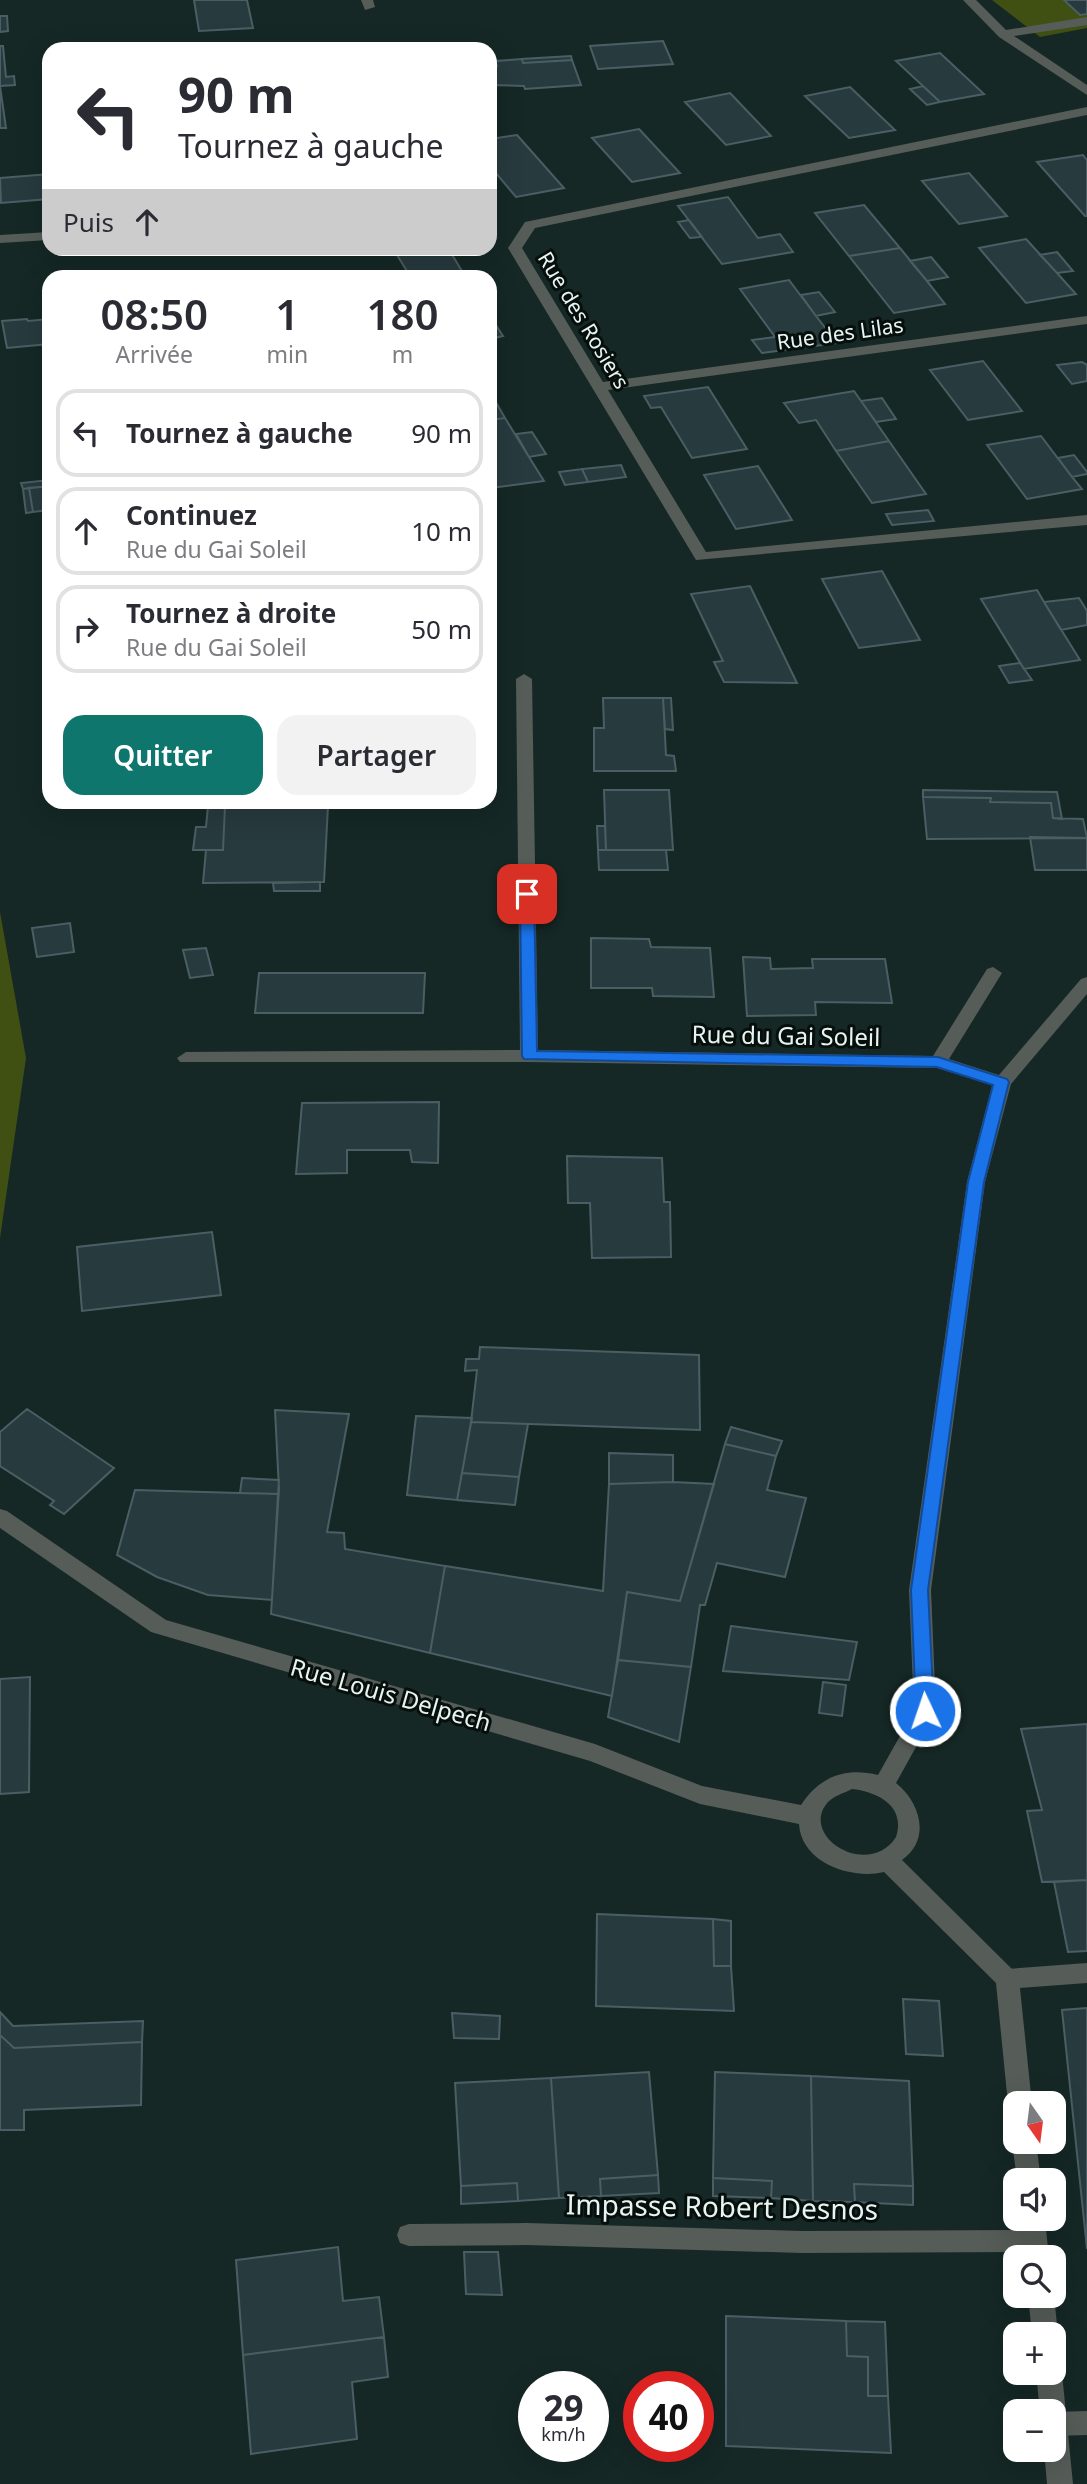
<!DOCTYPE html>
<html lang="fr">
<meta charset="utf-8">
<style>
:root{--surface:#fff;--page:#f2f2f3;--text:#2b2b33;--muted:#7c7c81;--line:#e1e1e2;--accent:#0f766e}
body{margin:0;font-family:"Noto Sans",sans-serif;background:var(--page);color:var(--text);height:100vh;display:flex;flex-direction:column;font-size:26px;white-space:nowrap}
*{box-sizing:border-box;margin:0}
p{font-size:23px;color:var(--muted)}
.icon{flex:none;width:38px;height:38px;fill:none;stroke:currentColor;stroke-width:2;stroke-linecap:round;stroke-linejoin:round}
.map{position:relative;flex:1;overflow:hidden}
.side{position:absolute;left:42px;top:270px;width:455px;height:539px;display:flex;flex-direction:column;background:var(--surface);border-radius:21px;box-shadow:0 7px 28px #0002}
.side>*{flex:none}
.banner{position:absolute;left:42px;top:42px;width:455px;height:214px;border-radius:21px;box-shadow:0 7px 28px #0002;background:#fff;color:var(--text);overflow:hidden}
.needle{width:46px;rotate:166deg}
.buttons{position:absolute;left:1003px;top:2091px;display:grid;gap:14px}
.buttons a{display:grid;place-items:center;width:63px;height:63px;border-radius:14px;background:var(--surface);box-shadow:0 7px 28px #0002;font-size:35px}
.speed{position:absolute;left:518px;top:2371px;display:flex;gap:14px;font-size:35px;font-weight:700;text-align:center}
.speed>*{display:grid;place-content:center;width:91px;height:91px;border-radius:50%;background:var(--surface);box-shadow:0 7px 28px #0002;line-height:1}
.speed small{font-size:18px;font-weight:400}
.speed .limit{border:10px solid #d22;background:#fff;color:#111}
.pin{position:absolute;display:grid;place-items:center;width:60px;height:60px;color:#fff;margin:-30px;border-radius:14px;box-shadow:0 4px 10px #0006}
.me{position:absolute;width:77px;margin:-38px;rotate:357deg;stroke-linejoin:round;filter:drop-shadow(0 0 5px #0008)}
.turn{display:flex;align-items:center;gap:24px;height:147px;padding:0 21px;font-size:32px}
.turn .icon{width:91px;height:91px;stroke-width:2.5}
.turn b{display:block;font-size:49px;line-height:60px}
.then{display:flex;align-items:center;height:66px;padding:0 21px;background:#0003;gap:14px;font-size:26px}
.eta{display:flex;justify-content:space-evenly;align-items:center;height:119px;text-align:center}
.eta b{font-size:42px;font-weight:600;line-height:49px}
.cta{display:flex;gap:14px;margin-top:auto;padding:14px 21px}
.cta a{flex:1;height:80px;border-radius:21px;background:var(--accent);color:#fff;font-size:28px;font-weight:600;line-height:80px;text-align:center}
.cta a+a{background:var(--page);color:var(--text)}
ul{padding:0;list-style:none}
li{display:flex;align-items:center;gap:21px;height:88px;margin:0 14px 10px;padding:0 7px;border:4px solid var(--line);border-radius:21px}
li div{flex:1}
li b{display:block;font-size:26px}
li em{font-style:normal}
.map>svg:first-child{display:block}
.green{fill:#405013}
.building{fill:#273a3e;stroke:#4b5e63;stroke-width:2}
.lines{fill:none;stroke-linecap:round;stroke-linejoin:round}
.minor{fill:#565c57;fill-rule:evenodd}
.tertiary{fill:#565c57;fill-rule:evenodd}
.route{fill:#1a73e8;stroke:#114b97;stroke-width:2}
.labels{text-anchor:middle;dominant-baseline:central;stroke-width:6;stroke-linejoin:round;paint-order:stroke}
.far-street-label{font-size:21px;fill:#e8f4f1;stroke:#070f0d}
.street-label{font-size:24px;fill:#e8f4f1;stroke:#070f0d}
.near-street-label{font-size:28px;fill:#e8f4f1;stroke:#070f0d}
</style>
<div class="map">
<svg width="1087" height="2484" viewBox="0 0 1087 2484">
<rect width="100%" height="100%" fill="#152825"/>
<path class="green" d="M 992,0 L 1087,0 L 1087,28 L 1040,37 Z
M 0,912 L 26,1058 L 0,1238 Z"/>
<path class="building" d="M 194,0 L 247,0 L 253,28 L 199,31 Z
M 1064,0 L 1087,0 L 1087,14 L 1080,15 Z
M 0,16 L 7,16 L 8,31 L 0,32 Z
M 663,41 L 673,64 L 598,69 L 590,46 Z
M 0,46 L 3,46 L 6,77 L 14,76 L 15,85 L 0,86 Z
M 940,53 L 984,94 L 940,102 L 896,61 Z
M 571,56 L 572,60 L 523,63 L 522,59 Z
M 522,59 L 523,63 L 572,60 L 581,85 L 525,89 L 524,86 L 490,85 L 490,67 L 497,66 L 495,61 Z
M 0,86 L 6,128 L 0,128 Z
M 923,86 L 940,102 L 927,105 L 910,89 Z
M 850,87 L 895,130 L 849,138 L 805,96 Z
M 730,93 L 771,136 L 726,145 L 685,102 Z
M 639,129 L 680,173 L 632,182 L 592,138 Z
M 517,135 L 564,188 L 516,197 L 490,166 L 490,139 Z
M 1083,155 L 1087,160 L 1087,216 L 1085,216 L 1037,162 Z
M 969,173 L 1007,216 L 959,224 L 922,181 Z
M 49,174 L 49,199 L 1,203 L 0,178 Z
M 728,197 L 758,238 L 780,234 L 793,252 L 722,264 L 678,206 Z
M 864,205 L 900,248 L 849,256 L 815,213 Z
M 689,220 L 702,237 L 690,238 L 678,222 Z
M 1026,239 L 1057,273 L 1076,294 L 1026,303 L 979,248 Z
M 432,248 L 448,248 L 465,276 L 410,276 L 397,255 Z
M 900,248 L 927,281 L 945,304 L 894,313 L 849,256 Z
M 1057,252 L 1073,271 L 1057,273 L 1040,255 Z
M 931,257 L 948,277 L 927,281 L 910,261 Z
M 789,280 L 816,316 L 837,343 L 762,353 L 752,340 L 775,337 L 740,289 Z
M 819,292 L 835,312 L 816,316 L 801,295 Z
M 490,316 L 503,336 L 490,339 Z
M 27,319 L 28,321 L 49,319 L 49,344 L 7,348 L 2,321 Z
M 983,361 L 1022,411 L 968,420 L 930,370 Z
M 1082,362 L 1087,365 L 1087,381 L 1072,384 L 1057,365 Z
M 708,387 L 747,449 L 692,458 L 661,407 L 651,408 L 644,396 Z
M 854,391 L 889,441 L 836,451 L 816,420 L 799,423 L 784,403 Z
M 490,392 L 505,418 L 490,420 Z
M 882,398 L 896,419 L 876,422 L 861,401 Z
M 505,418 L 529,457 L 544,481 L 490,488 L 490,420 Z
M 532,432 L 546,454 L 529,457 L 516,434 Z
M 1041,436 L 1072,477 L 1082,489 L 1027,499 L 987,445 Z
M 889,441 L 926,494 L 872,503 L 836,451 Z
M 1074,455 L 1087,472 L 1087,474 L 1072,477 L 1058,458 Z
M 621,465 L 626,477 L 588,482 L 582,469 Z
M 758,466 L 792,520 L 736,529 L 704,475 Z
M 582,469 L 588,482 L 565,485 L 559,472 Z
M 49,480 L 49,486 L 23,489 L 21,483 Z
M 49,486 L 49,510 L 33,512 L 29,488 Z
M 29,488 L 33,512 L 26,513 L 23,489 Z
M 928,510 L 934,521 L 892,525 L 886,514 Z
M 882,571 L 920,640 L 859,648 L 822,579 Z
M 750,586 L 797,683 L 724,682 L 714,662 L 723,661 L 691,594 Z
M 1037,590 L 1044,602 L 1080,660 L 1024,669 L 981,599 Z
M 1079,598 L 1087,611 L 1087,625 L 1061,630 L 1044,602 Z
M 1020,663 L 1032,680 L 1009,683 L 999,666 Z
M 603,698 L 663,698 L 666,755 L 674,756 L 676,771 L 594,771 L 594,728 L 604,728 Z
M 663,698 L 671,698 L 673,730 L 665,729 Z
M 604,790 L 669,790 L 673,850 L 606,850 Z
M 923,790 L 1057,792 L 1062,819 L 1053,818 L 1051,803 L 990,802 L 991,798 L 923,797 Z
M 923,797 L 991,798 L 990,802 L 1051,803 L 1053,818 L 1083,819 L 1087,838 L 927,839 Z
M 208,806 L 225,806 L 223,850 L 193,850 L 196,827 L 206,827 Z
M 225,806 L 328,806 L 324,882 L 203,883 L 206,850 L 223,850 Z
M 597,826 L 605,826 L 606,850 L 598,850 Z
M 1030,837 L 1087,838 L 1087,870 L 1035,870 Z
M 598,850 L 666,850 L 668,870 L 599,870 Z
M 320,882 L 320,891 L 274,891 L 273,883 Z
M 70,923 L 74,952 L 37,957 L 32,928 Z
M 591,938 L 649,939 L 651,947 L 710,948 L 714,997 L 653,996 L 652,988 L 591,988 Z
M 206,948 L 213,975 L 190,978 L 183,950 Z
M 743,957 L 770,958 L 771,969 L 813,968 L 812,959 L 885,959 L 892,1003 L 815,1002 L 816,1015 L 747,1016 Z
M 259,973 L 425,973 L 423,1013 L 255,1013 Z
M 439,1102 L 438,1163 L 412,1162 L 410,1150 L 347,1150 L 347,1173 L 296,1174 L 302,1103 Z
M 567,1156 L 662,1158 L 664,1202 L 670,1202 L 671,1257 L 592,1258 L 590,1203 L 568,1203 Z
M 212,1232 L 221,1295 L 82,1311 L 77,1247 Z
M 480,1347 L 699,1355 L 700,1430 L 471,1422 L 477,1370 L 465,1371 L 466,1359 L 479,1359 Z
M 27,1409 L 114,1468 L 64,1514 L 50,1505 L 54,1501 L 0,1466 L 0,1432 Z
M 275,1410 L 349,1414 L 327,1532 L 344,1533 L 345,1549 L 445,1566 L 430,1653 L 271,1614 L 279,1489 Z
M 416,1416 L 472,1418 L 457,1500 L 407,1495 Z
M 471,1422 L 528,1424 L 519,1477 L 462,1473 Z
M 731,1427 L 782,1441 L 776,1456 L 725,1444 Z
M 725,1444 L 776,1456 L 767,1490 L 806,1498 L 785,1577 L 717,1563 L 705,1605 L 700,1605 L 691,1667 L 618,1660 L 627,1592 L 680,1601 Z
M 609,1453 L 673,1455 L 673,1482 L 609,1484 Z
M 462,1473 L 519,1477 L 515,1505 L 457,1500 Z
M 242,1478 L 279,1480 L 278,1494 L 240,1493 Z
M 673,1482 L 714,1484 L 680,1601 L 627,1592 L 612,1696 L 430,1653 L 445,1566 L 603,1591 L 609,1484 Z
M 135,1490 L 278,1494 L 272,1600 L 208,1595 L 157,1577 L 117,1555 Z
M 731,1626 L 857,1642 L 849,1680 L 723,1671 Z
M 618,1660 L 691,1667 L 679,1742 L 608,1717 Z
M 30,1677 L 29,1792 L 0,1794 L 0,1679 Z
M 823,1682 L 846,1685 L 842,1716 L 819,1713 Z
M 1087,1724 L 1087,1880 L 1042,1882 L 1027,1811 L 1042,1810 L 1021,1729 Z
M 1087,1880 L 1087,1951 L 1068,1952 L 1054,1882 Z
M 597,1914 L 713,1919 L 714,1966 L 731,1966 L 734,2011 L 596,2006 Z
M 713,1919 L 731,1921 L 731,1966 L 714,1966 Z
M 903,1999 L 939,2001 L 943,2056 L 906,2054 Z
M 1087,2008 L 1087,2249 L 1062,2010 Z
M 0,2012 L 13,2026 L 143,2021 L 142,2042 L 14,2048 L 0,2035 Z
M 452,2013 L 500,2016 L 499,2039 L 454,2038 Z
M 0,2035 L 14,2048 L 142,2042 L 141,2105 L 24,2110 L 24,2130 L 0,2130 Z
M 649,2072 L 658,2175 L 600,2179 L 601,2196 L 559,2198 L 551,2078 Z
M 715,2072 L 811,2076 L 813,2201 L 771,2198 L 772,2181 L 713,2178 Z
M 811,2076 L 909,2081 L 913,2186 L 854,2184 L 855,2202 L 813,2201 Z
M 551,2078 L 559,2198 L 518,2201 L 517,2183 L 461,2186 L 455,2083 Z
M 658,2175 L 659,2193 L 601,2196 L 600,2179 Z
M 713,2178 L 772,2181 L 771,2198 L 713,2196 Z
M 517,2183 L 518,2201 L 461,2204 L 461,2186 Z
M 854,2184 L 913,2186 L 913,2205 L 855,2202 Z
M 338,2247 L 343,2301 L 379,2297 L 384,2337 L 243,2355 L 236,2260 Z
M 464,2252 L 498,2252 L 502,2295 L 466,2294 Z
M 726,2316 L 846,2321 L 847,2356 L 868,2357 L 868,2396 L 888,2396 L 891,2453 L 726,2446 Z
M 846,2321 L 885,2322 L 888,2396 L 868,2396 L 868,2357 L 847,2356 Z
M 384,2337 L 388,2377 L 352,2382 L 357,2439 L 251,2454 L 243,2355 Z"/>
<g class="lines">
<path class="minor" d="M 361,0 L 373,0 L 375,7 L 365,10 Z
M 963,0 L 976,0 L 1006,30 L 1087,17 L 1087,25 L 1014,36 L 1087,85 L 1087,95 L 999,37 Z
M 1087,107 L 1087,115 L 535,228 L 522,248 L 603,382 L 1087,316 L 1087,324 L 608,390 L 706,552 L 1087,515 L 1087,525 L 696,560 L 508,248 L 525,222 Z
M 49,232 L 49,240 L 0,243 L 0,235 Z
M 524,674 L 532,679 L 538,1050 L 933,1056 L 987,969 L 993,967 L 1002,973 L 949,1059 L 1008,1078 L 1011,1082 L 1008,1086 L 1002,1088 L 937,1068 L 529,1062 L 180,1062 L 177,1058 L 186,1052 L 520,1050 L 516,679 Z
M 1087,1963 L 1087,1983 L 1007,1989 L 999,1986 L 995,1979 L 999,1972 L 1007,1969 Z
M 527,2223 L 802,2231 L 1035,2230 L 1044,2233 L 1047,2241 L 1044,2249 L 1035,2252 L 802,2253 L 527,2245 L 409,2246 L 400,2243 L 397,2235 L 400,2227 L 409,2224 Z
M 1087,2411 L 1087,2435 L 1054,2436 L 1054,2412 Z"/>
<path class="tertiary" d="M 1087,977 L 1087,994 L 1011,1084 L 985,1182 L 931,1590 L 936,1711 L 896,1783 C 921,1803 931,1840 902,1860 L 1015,1972 L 1019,1979 L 1032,2104 L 1015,2104 L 1015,2113 L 1008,2104 L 996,1983 L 884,1872 C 852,1880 801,1863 799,1824 L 700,1804 L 590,1761 L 151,1632 L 0,1528 L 0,1509 L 7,1511 L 166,1620 L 595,1744 L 702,1786 L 801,1805 C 819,1777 845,1767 878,1775 L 914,1711 L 909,1590 L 967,1182 L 993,1082 L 1081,979 ZM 852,1789 C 878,1792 906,1806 896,1837 C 868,1880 798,1836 828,1802 C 834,1796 844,1793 852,1789 Z
M 1015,2135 L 1015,2142 L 1036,2142 L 1041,2180 L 1017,2180 L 1012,2142 Z
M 1021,2219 L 1045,2219 L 1049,2258 L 1024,2258 Z
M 1028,2296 L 1054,2296 L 1058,2334 L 1054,2342 L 1054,2334 L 1032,2334 Z
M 1054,2363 L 1058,2364 L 1062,2373 L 1073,2484 L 1047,2484 L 1044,2450 L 1054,2450 L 1054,2412 L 1040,2412 L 1036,2373 L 1054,2373 Z"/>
</g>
<path class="route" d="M 527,890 L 534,894 L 537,1051 L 938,1057 L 1007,1079 L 1009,1082 L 984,1182 L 928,1590 L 934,1711 L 932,1716 L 925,1718 L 919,1716 L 916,1711 L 911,1590 L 968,1182 L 993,1085 L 937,1067 L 524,1059 L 522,1056 L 520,894 Z"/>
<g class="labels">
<g class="far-street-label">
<text transform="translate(584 320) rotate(59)">Rue des Rosiers</text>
<text transform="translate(840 333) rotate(-8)">Rue des Lilas</text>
</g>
<g class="street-label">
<text transform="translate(786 1035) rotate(1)">Rue du Gai Soleil</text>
<text transform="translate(391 1694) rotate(16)">Rue Louis Delpech</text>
</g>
<g class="near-street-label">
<text transform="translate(722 2206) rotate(1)">Impasse Robert Desnos</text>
</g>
</g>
</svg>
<div class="buttons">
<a><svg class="needle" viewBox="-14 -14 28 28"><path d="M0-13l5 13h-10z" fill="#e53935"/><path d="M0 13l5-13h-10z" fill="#7c7c81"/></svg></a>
<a><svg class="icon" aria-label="sound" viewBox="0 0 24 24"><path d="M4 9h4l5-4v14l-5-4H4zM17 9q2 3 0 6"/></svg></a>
<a><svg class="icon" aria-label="search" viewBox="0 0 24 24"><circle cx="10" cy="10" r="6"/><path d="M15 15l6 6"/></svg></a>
<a>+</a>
<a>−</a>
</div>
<div class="speed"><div>29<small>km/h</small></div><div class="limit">40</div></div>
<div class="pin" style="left:527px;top:894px;background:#d93025"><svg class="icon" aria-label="arrive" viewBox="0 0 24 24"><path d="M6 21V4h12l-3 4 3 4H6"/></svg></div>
<svg class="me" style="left:925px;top:1711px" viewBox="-20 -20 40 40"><circle r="17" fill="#1a73e8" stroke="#fff" stroke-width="3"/><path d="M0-11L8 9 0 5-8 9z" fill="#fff"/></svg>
<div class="banner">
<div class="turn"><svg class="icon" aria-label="left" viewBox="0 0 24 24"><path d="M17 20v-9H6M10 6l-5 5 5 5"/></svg><div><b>90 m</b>Tournez à gauche</div></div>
<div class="then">Puis<svg class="icon" aria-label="ahead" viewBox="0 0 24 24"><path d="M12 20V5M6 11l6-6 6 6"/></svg></div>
</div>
<section class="side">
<div class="eta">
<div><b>08:50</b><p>Arrivée</p></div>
<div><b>1</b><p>min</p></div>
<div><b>180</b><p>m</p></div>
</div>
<ul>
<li><svg class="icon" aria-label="left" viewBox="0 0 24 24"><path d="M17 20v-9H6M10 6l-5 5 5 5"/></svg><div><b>Tournez à gauche</b></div><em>90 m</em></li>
<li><svg class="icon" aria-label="ahead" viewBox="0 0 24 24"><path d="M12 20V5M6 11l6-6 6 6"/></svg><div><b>Continuez</b><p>Rue du Gai Soleil</p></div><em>10 m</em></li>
<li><svg class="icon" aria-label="right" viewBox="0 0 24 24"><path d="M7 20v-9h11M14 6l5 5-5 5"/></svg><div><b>Tournez à droite</b><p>Rue du Gai Soleil</p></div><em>50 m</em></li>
</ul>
<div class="cta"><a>Quitter</a><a>Partager</a></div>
</section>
</div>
